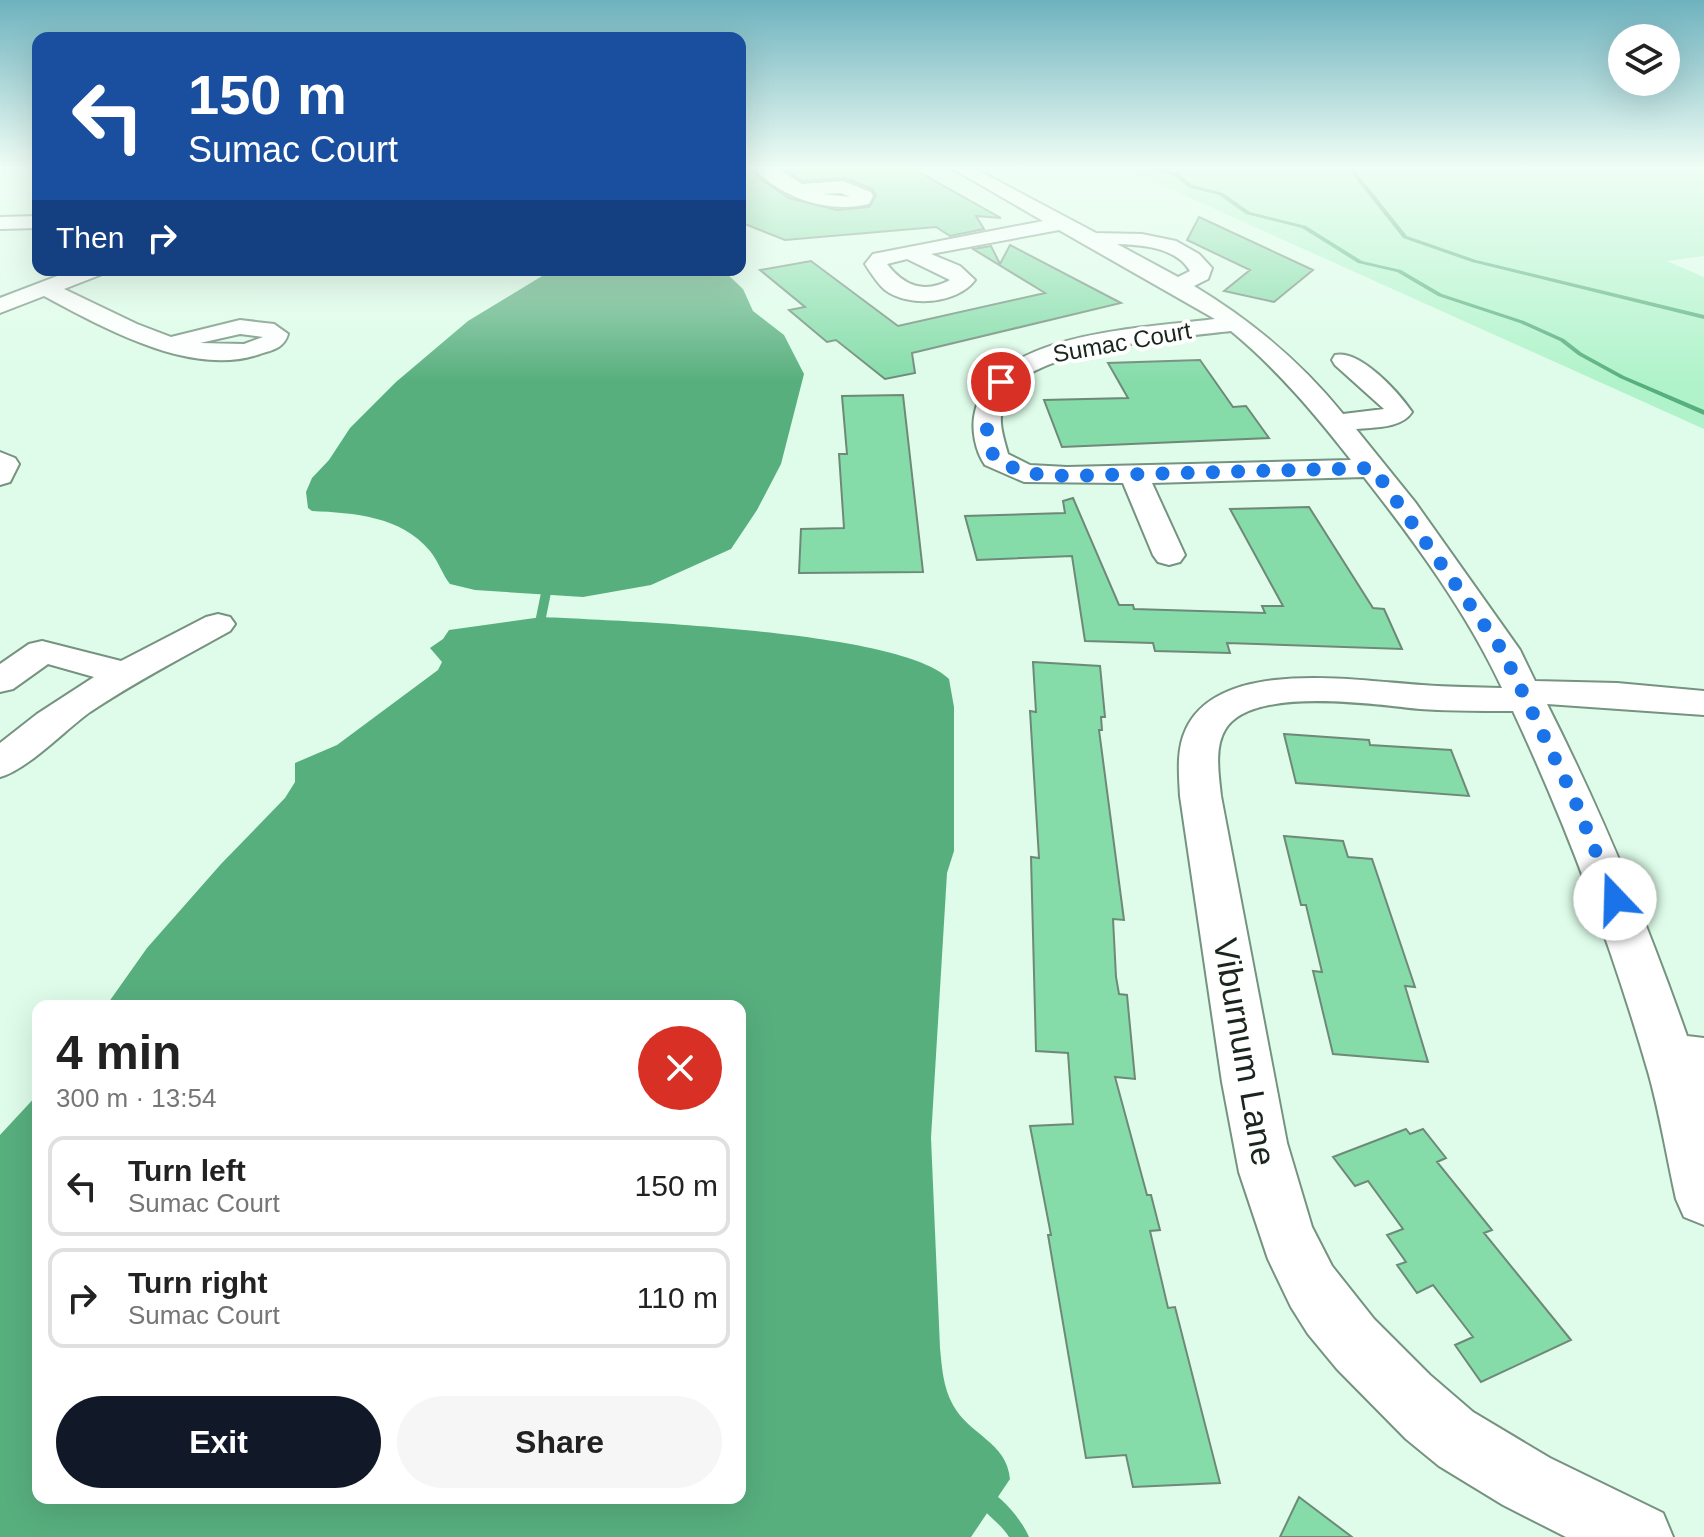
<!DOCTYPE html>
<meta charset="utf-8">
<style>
:root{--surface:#fff;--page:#f6f6f6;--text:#222;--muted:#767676;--line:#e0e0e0;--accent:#111827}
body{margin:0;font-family:Arial,sans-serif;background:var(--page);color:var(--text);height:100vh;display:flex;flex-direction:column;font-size:30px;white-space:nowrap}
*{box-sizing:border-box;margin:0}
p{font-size:26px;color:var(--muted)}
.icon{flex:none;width:44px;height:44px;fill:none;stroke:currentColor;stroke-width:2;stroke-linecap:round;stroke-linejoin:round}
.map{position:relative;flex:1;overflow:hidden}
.panel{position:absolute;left:32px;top:1000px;width:714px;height:504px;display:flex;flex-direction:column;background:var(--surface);border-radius:16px;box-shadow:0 8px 32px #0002}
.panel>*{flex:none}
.top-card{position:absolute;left:32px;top:32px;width:714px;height:244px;border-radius:16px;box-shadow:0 8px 32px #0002;background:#1a4fa0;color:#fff;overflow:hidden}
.buttons{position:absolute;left:1608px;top:24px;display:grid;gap:16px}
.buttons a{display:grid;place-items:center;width:72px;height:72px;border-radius:50%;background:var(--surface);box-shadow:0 8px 32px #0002;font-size:40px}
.pin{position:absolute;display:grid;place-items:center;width:68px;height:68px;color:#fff;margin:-34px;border:4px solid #fff;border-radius:50%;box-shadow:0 2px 8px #0007}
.me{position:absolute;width:88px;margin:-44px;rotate:339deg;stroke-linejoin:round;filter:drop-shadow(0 0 6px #0008)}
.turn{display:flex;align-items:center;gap:28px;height:168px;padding:0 24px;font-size:36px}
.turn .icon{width:104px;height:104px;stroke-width:2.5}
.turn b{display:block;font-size:56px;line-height:68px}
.then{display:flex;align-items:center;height:76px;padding:0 24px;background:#0003;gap:16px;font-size:30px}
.round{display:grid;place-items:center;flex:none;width:84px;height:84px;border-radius:42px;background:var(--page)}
.overview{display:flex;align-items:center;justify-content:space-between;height:136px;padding:0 24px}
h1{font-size:48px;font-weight:800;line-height:60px}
.action{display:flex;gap:16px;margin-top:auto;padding:16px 24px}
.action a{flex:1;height:92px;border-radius:48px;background:var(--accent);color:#fff;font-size:32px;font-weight:800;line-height:92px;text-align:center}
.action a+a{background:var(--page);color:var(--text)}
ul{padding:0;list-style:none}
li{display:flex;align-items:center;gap:24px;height:100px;margin:0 16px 12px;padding:0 8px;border:4px solid var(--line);border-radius:16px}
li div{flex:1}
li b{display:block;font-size:30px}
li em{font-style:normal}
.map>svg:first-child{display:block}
.green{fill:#b0f3ca}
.water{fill:#58af7e}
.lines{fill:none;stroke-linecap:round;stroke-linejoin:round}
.stream{fill:#58af7e;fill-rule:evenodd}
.building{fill:#85dca9;stroke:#6e8978;stroke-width:2}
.minor-casing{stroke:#769280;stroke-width:4}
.minor{fill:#fff;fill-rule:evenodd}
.route{stroke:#1a73e8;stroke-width:14;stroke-dasharray:0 25.2}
.labels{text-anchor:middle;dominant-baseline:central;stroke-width:8;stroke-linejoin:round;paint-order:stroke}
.far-street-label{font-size:24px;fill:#1a251e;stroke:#fff}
.near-street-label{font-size:34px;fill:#1a251e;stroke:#fff}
</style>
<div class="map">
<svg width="1704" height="1537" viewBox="0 0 1704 1537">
<rect width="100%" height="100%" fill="#defce9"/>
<path class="green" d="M 1119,166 L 1704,166 L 1704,256 L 1667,261 L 1704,277 L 1704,429 Z"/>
<path class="water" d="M 552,270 L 723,270 L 743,289 L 753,311 L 784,335 L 804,374 L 781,464 L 757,510 L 731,549 L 651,585 L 583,597 L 475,590 L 450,584 C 442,574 439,562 430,551 C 401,516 354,513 312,511 L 308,508 L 306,492 L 312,478 L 329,460 L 350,428 L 396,382 L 468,321 Z
M 542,617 C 619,621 901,630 949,679 L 954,707 L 954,851 L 947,873 L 931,1138 L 940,1348 C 942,1368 943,1387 953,1405 C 969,1435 1007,1442 1010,1479 L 971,1537 L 0,1537 L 0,1135 L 38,1094 L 38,1498 L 740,1498 L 740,1006 L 106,1006 L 147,948 L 221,864 L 285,798 L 295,782 L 295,763 L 337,745 L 438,670 L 442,662 L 430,648 L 443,639 L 449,630 Z"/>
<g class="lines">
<path class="stream" d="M 1143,166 L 1150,166 L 1179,174 L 1192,185 L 1223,193 L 1250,212 L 1306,226 L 1362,261 L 1401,270 L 1442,294 L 1524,321 L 1564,339 L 1582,353 L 1624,376 L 1704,410 L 1704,415 L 1620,378 L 1578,355 L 1560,341 L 1520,323 L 1438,296 L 1397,272 L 1358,263 L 1302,228 L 1246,214 L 1219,195 L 1188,187 L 1175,176 Z
M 1346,166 L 1351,166 L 1407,236 L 1476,260 L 1704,315 L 1704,319 L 1472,262 L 1403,238 Z
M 548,580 L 553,583 L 543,632 L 538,635 L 533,632 L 543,583 Z
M 984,1488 C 1001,1495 1022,1520 1029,1537 L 1009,1537 C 1000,1522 982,1513 975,1497 L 977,1490 Z"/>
</g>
<path class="building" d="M 740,166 L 749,166 L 762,180 L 789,198 L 837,210 L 869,207 L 876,195 L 872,189 L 844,178 L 803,181 L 779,166 L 908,166 L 1001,218 L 976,216 L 984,229 L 950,236 L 936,227 L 785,240 L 740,222 Z
M 1199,217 L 1313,270 L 1274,302 L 1224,291 L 1250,270 L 1187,240 Z
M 1010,245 L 1121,303 L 912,353 L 915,373 L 885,379 L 836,340 L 827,342 L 789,310 L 805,307 L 760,270 L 811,261 L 898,326 L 1045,293 L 973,249 L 991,246 L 1000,264 Z
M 1200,360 L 1233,407 L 1246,406 L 1269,438 L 1062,447 L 1044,400 L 1128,398 L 1108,363 Z
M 903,395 L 923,572 L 799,573 L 801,529 L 844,528 L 839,454 L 847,454 L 842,396 Z
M 1073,498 L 1119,605 L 1133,605 L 1134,609 L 1265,613 L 1262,606 L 1283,606 L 1230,509 L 1309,507 L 1373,608 L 1384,609 L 1402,649 L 1227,643 L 1230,653 L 1155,651 L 1153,643 L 1085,641 L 1072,556 L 977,560 L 965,516 L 1065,513 L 1063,501 Z
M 1033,662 L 1100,666 L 1105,717 L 1101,717 L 1102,730 L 1099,730 L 1124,920 L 1113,919 L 1116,977 L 1119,994 L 1127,995 L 1135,1079 L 1115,1077 L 1147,1195 L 1151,1195 L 1160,1230 L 1150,1231 L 1168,1308 L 1175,1307 L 1220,1483 L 1133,1487 L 1126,1455 L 1086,1458 L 1048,1235 L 1051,1235 L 1030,1126 L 1073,1124 L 1068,1053 L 1036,1051 L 1031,857 L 1039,858 L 1030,711 L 1036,712 Z
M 1284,734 L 1369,740 L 1370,745 L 1451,750 L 1469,796 L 1296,783 Z
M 1284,836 L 1343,841 L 1348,857 L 1372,859 L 1415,987 L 1405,986 L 1428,1062 L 1333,1054 L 1313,971 L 1322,972 L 1306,905 L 1301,905 Z
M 1406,1129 L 1410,1134 L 1423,1129 L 1446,1158 L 1437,1162 L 1492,1230 L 1484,1233 L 1571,1340 L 1481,1382 L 1455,1345 L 1473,1337 L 1433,1285 L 1417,1293 L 1397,1265 L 1406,1262 L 1387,1235 L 1403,1229 L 1368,1181 L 1355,1186 L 1333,1157 Z
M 1299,1497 L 1352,1537 L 1280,1537 Z"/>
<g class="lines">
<g class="minor-casing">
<path id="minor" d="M 752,166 L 773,166 L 802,184 L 843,181 L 871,192 L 873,196 L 869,204 C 828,214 780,198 752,166 ZM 841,193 L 850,197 L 822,194 Z
M 948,166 L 970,166 L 1096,233 L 1142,234 L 1176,241 L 1199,254 L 1212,268 L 1208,279 L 1194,286 C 1252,321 1301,362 1343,414 L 1384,409 L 1335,365 L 1332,360 L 1335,355 C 1360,349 1399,393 1412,412 C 1401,429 1374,427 1356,429 L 1415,502 L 1520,650 L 1535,681 L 1617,683 L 1704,691 L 1704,715 L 1547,704 C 1603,815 1646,919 1687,1036 L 1704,1038 L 1704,1225 L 1684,1217 L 1676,1199 C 1667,1158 1660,1115 1649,1075 C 1613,950 1568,829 1513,711 C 1482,711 1451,711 1420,709 C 1377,705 1251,685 1225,730 C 1214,748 1219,776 1221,796 L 1287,1143 L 1312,1227 L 1332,1266 L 1374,1319 L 1430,1375 L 1473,1412 L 1550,1458 L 1663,1513 L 1673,1537 L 1566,1537 L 1503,1505 L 1439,1466 L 1406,1439 L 1337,1369 L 1308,1334 L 1291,1307 L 1268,1259 L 1239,1172 L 1222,1082 L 1180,796 C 1179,775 1176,750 1186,729 C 1220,657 1358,681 1422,685 C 1448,687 1475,687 1502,688 C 1467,613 1415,542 1364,477 L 1152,483 L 1185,555 L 1180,562 L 1169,565 L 1158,562 L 1153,555 L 1123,483 L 1024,482 L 985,465 C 975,451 971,428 975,412 C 992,331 1148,328 1215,319 L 1059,230 L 931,254 L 960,266 L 975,280 C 957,304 909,308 885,290 C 877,283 871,273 865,264 L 873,254 L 1043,221 ZM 1117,244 C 1142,245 1176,247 1190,271 L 1178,277 ZM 907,259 L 950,280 C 924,294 904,286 887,264 ZM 1231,331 C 1277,369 1314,413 1351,460 L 1067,467 L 1030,465 L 1008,454 C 1003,436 997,420 1004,401 C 1021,348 1182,337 1231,331 Z
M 38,216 L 38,228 L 0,229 L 0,217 Z
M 73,270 L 103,270 L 100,275 L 64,289 L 137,324 L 171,337 L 240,320 L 274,324 L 288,334 C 284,348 273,350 260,354 C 192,378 104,328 44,296 L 0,313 L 0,298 ZM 240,334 L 263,337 L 244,344 L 200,343 Z
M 0,452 L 15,458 L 19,464 L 10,482 L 0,485 Z
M 218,614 L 230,617 L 235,624 L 230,631 C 183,657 135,682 90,712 C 65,730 27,770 0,777 L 0,743 L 37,714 L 94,677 L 48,664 L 13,689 L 0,692 L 0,664 L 29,644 L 42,641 L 121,661 L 206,617 Z"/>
</g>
<use href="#minor" class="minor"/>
</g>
<linearGradient id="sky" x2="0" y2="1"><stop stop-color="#6eb2be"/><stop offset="0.44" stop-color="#f0fef5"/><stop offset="1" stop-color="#f0fef5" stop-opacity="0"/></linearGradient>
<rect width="1704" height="381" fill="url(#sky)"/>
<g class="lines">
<path class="route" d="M 1001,382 C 985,406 982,432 995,459 L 1024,473 L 1067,476 L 1373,468 L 1502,650 L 1573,796 L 1615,899"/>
</g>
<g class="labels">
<g class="far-street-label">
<text transform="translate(1122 342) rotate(-10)">Sumac Court</text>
</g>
<g class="near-street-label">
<text transform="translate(1245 1052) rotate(80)">Viburnum Lane</text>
</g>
</g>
</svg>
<div class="buttons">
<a><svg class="icon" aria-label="layers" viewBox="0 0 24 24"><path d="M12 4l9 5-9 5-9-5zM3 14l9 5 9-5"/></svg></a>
</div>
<div class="pin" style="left:1001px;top:382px;background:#d93025"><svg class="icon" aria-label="arrive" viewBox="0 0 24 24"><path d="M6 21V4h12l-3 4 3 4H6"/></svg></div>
<svg class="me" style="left:1615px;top:899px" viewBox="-20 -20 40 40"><circle r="19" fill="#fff"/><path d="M0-13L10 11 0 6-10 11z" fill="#1a73e8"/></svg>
<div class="top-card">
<div class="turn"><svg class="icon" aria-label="left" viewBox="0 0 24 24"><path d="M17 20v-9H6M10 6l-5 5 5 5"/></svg><div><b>150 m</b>Sumac Court</div></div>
<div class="then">Then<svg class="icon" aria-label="right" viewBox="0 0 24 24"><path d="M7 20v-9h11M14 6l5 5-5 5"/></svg></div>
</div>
<section class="panel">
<div class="overview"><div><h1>4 min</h1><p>300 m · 13:54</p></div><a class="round" style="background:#d93025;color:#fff"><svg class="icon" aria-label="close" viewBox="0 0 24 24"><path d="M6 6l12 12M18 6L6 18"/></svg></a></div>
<ul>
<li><svg class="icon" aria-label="left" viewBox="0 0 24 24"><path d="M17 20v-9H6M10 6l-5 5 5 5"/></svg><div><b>Turn left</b><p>Sumac Court</p></div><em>150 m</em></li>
<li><svg class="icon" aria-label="right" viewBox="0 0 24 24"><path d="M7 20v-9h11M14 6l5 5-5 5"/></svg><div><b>Turn right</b><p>Sumac Court</p></div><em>110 m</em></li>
</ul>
<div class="action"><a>Exit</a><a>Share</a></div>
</section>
</div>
